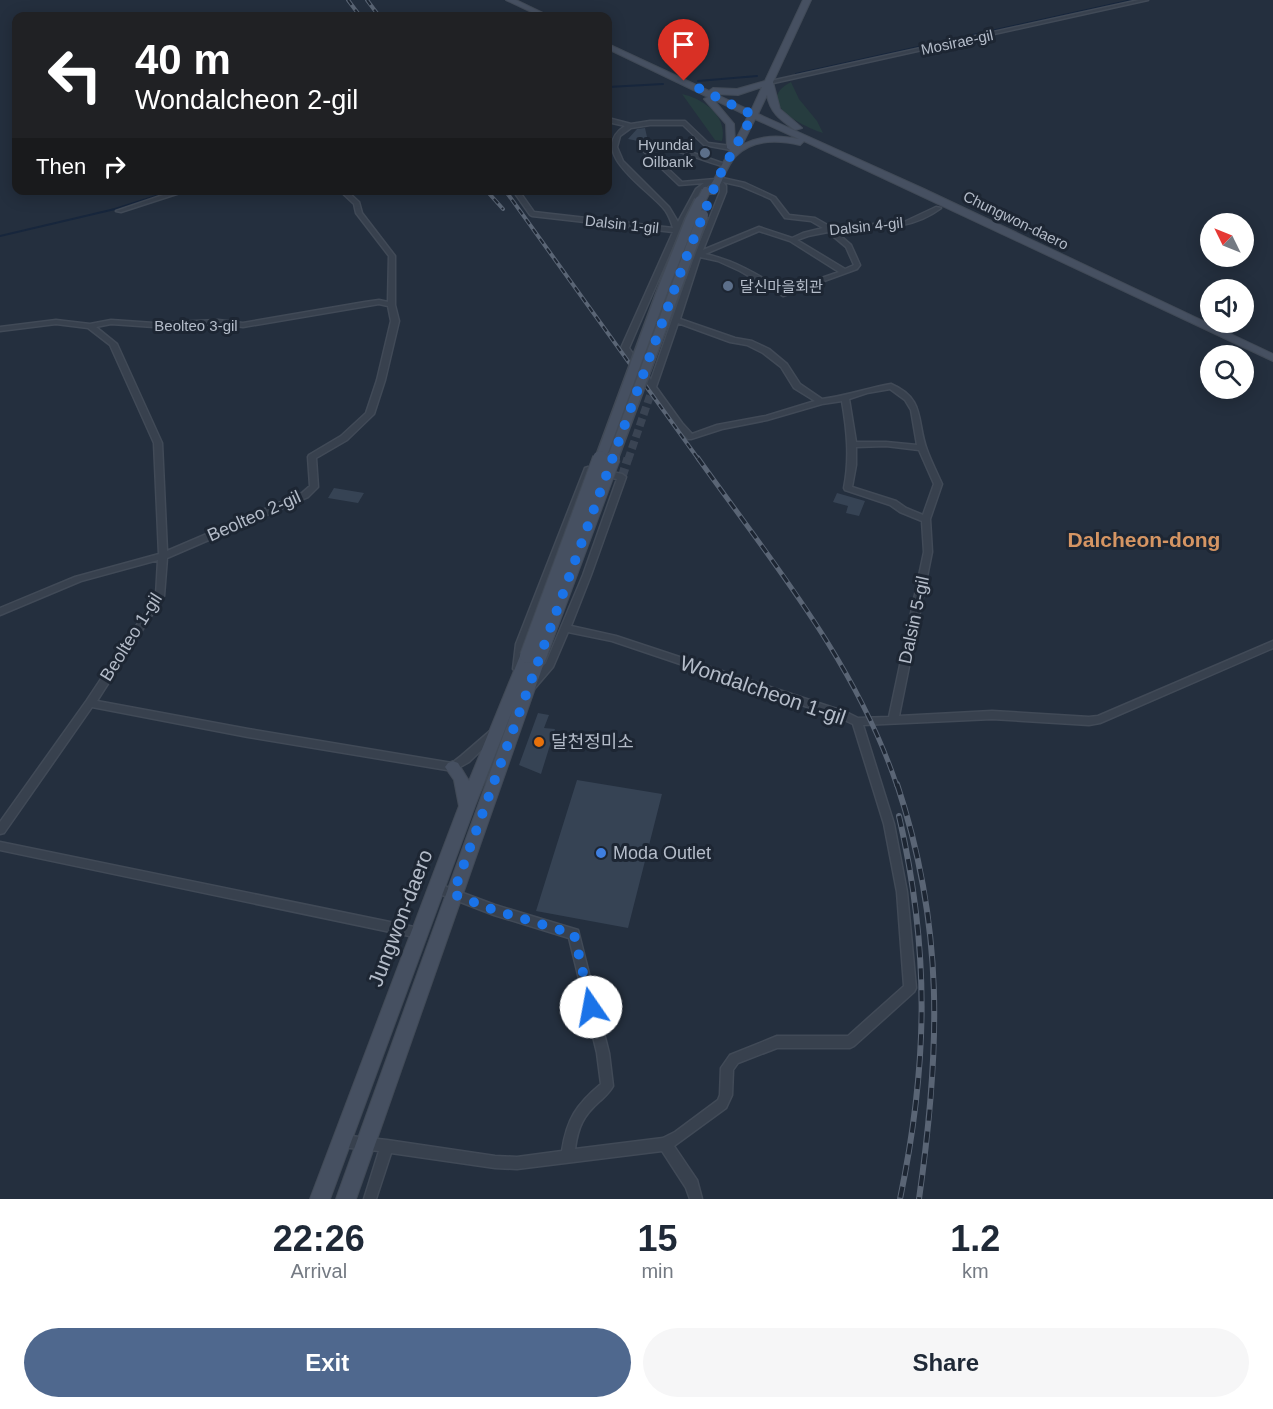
<!DOCTYPE html>
<meta charset="utf-8">
<style>
:root{--surface:#fff;--page:#f6f6f7;--text:#1f2937;--muted:#747a83;--accent:#4f688e}
body{margin:0;font-family:Arial,"Noto Sans KR",sans-serif;background:var(--page);color:var(--text);height:100vh;display:flex;flex-direction:column;font-size:22px;white-space:nowrap}
*{box-sizing:border-box;margin:0}
p{font-size:20px;color:var(--muted)}
.icon{flex:none;width:33px;height:33px;fill:none;stroke:currentColor;stroke-width:2;stroke-linecap:round;stroke-linejoin:round}
.map{position:relative;height:1199px;overflow:hidden}
.sheet{display:flex;flex-direction:column;background:var(--surface);flex:1}
.sheet>*{flex:none}
.banner{position:absolute;left:12px;top:12px;width:600px;height:183px;border-radius:12px;box-shadow:0 3px 15px #0003;background:#202124;color:#fff;overflow:hidden}
.needle{width:39px;rotate:313deg}
.controls{position:absolute;left:1200px;top:213px;display:grid;gap:12px}
.controls a{display:grid;place-items:center;width:54px;height:54px;border-radius:50%;background:var(--surface);box-shadow:0 3px 15px #0003;font-size:30px}
.pin{position:absolute;display:grid;place-items:center;width:51px;height:51px;color:#fff;margin:-62px -26px;border-radius:50% 50% 50% 0;rotate:-45deg;box-shadow:0 0 6px #0007}
.pin .icon{rotate:45deg}
.me{position:absolute;width:66px;margin:-33px;rotate:348deg;stroke-linejoin:round;filter:drop-shadow(0 0 4px #0008)}
.turn{display:flex;align-items:center;gap:21px;height:126px;padding:0 24px;font-size:27px}
.turn .icon{width:78px;height:78px;stroke-width:2.5}
.turn b{display:block;font-size:42px;line-height:51px}
.then{display:flex;align-items:center;height:57px;padding:0 24px;background:#0003;gap:12px;font-size:22px}
.eta{display:flex;justify-content:space-evenly;align-items:center;height:102px;text-align:center}
.eta b{font-size:36px;font-weight:600;line-height:42px}
.button{display:flex;gap:12px;margin-top:auto;padding:12px 24px}
.button a{flex:1;height:69px;border-radius:36px;background:var(--accent);color:#fff;font-size:24px;font-weight:600;line-height:69px;text-align:center}
.button a+a{background:var(--page);color:var(--text)}
.map>svg:first-child{display:block}
.green{fill:#263c3f}
.lines{fill:none;stroke-linecap:round;stroke-linejoin:round}
.stream{stroke:#17263c;stroke-width:2}
.building{fill:#364354}
.street-tunnel-far1{stroke:#3a4453;stroke-width:8;stroke-dasharray:8 4;stroke-linecap:butt}
.street-tunnel{stroke:#3a4453;stroke-width:9;stroke-dasharray:9 4.5;stroke-linecap:butt}
.street-casing{stroke:#414a57;stroke-width:3}
.secondary-casing{stroke:#414a57;stroke-width:2}
.street{fill:#38414e;fill-rule:evenodd}
.secondary{fill:#465061;fill-rule:evenodd}
.rail-far2-casing{stroke:#5a6575;stroke-width:4}
.rail-far1-casing{stroke:#5a6575;stroke-width:5}
.rail-casing{stroke:#5a6575;stroke-width:6}
.rail-far2{stroke:#1d2633;stroke-width:2;stroke-dasharray:6;stroke-linecap:butt}
.rail-far1{stroke:#1d2633;stroke-width:3;stroke-dasharray:9;stroke-linecap:butt}
.rail{stroke:#1d2633;stroke-width:4;stroke-dasharray:11;stroke-linecap:butt}
.secondary-bridge-far2-casing{stroke:#414a57;stroke-width:10;stroke-linecap:butt}
.secondary-bridge-far1-casing{stroke:#414a57;stroke-width:13;stroke-linecap:butt}
.secondary-bridge-casing{stroke:#414a57;stroke-width:16;stroke-linecap:butt}
.secondary-bridge-far2{stroke:#465061;stroke-width:8}
.secondary-bridge-far1{stroke:#465061;stroke-width:10}
.secondary-bridge{stroke:#465061;stroke-width:14}
.route{stroke:#1a73e8;stroke-width:10;stroke-dasharray:0 18}
.service-dot{fill:#5c6f8a;stroke:#1d2633;stroke-width:2}
.food-dot{fill:#e8710a;stroke:#1d2633;stroke-width:2}
.shop-dot{fill:#3f7fe0;stroke:#1d2633;stroke-width:2}
.labels{text-anchor:middle;dominant-baseline:central;stroke-width:6;stroke-linejoin:round;paint-order:stroke}
.far-street-label{font-size:15px;fill:#b4bcc9;stroke:#1d2633}
.far-poi-label{font-size:15px;fill:#b4bcc9;stroke:#1d2633;text-anchor:end}
.street-label{font-size:18px;fill:#b4bcc9;stroke:#1d2633}
.poi-label{font-size:18px;fill:#b4bcc9;stroke:#1d2633;text-anchor:start}
.quarter-label{font-size:21px;font-weight:bold;fill:#d59563;stroke:#1d2633}
.near-street-label{font-size:21px;fill:#b4bcc9;stroke:#1d2633}
</style>
<div class="map">
<svg width="1273" height="1199" viewBox="0 0 1273 1199">
<rect width="100%" height="100%" fill="#242f3e"/>
<path class="green" d="M 791,82 L 799,99 L 817,121 L 823,133 C 804,127 752,102 791,82 Z
M 682,94 C 704,99 728,116 722,141 L 715,140 Z"/>
<g class="lines">
<path class="stream" d="M 796,74 L 1132,0
M 698,81 L 757,76
M 608,87 L 663,84
M 0,236 L 115,209 L 175,190"/>
</g>
<path class="building" d="M 645,128 L 647,137 L 643,142 L 628,139 L 637,129 Z
M 334,488 L 364,493 L 358,503 L 328,498 Z
M 837,493 L 865,501 L 859,516 L 846,513 L 848,506 L 833,502 Z
M 538,713 L 549,715 L 544,728 L 555,729 L 541,774 L 519,765 Z
M 577,780 L 662,794 L 628,928 L 536,911 Z"/>
<g class="lines">
<path class="street-tunnel-far1" d="M 628,460 L 653,387"/>
<path class="street-tunnel" d="M 622,477 L 628,458"/>
<g class="street-casing">
<path id="street" d="M 1139,0 L 1148,0 L 769,84 L 766,82 Z
M 608,118 L 631,124 L 650,121 L 685,121 L 708,143 L 731,146 L 734,148 L 731,150 L 704,145 L 683,125 L 650,125 L 631,128 L 620,136 L 617,147 L 623,161 L 669,207 L 678,222 L 696,189 L 704,183 L 679,185 L 640,148 L 639,147 L 641,144 L 654,143 L 673,146 L 725,164 L 722,166 C 696,159 672,145 645,147 L 682,182 L 715,179 L 718,177 L 745,183 L 775,197 L 789,215 L 815,218 L 831,227 L 904,222 L 936,207 L 941,208 C 909,232 873,227 835,231 L 851,245 L 860,265 L 857,269 L 783,296 L 740,271 L 718,261 L 700,257 L 680,319 L 735,338 L 752,341 L 769,349 L 787,364 L 800,384 L 822,399 C 846,396 868,388 891,384 C 926,399 916,421 927,450 C 931,461 937,473 942,484 L 930,519 L 932,552 L 899,716 L 992,711 L 1089,717 L 1098,716 L 1273,641 L 1273,648 L 1100,723 L 1089,725 L 992,719 L 863,725 L 894,824 L 907,892 L 916,988 L 914,992 L 854,1046 L 850,1048 L 777,1048 L 738,1063 L 733,1070 L 732,1095 L 726,1108 L 674,1146 L 697,1180 L 702,1199 L 690,1199 L 686,1188 L 662,1151 L 517,1169 L 495,1168 L 391,1153 L 376,1199 L 364,1199 L 379,1151 L 341,1147 L 337,1145 L 335,1141 L 337,1137 L 341,1135 L 387,1140 L 495,1156 L 517,1157 L 562,1151 C 567,1119 576,1105 601,1084 L 597,1053 L 569,938 L 494,915 L 432,891 L 431,888 L 432,885 L 436,883 L 495,905 L 578,930 L 609,1053 L 613,1086 C 610,1092 605,1096 600,1101 C 583,1116 578,1127 575,1149 L 663,1138 L 675,1132 L 718,1100 L 720,1095 L 721,1068 L 730,1055 L 777,1036 L 848,1036 L 904,986 L 897,892 L 884,824 L 853,724 L 840,718 L 612,641 L 568,632 L 553,667 L 535,688 L 529,688 L 527,685 L 529,682 L 546,663 L 583,575 L 617,479 L 591,473 L 526,644 L 523,669 L 521,671 L 515,671 L 513,669 L 516,644 L 585,468 L 588,467 L 622,474 L 626,477 L 591,575 L 571,626 L 616,636 L 846,712 L 858,718 L 889,717 L 924,552 L 922,521 L 900,512 L 890,505 L 845,490 L 844,488 C 850,458 847,430 842,401 L 822,404 L 767,420 L 722,429 L 691,439 L 688,439 L 676,427 L 621,348 L 673,232 L 532,216 L 530,215 L 516,195 L 519,190 L 525,190 L 522,195 L 534,212 L 673,228 C 671,221 669,216 665,210 C 650,190 585,152 625,126 L 608,122 ZM 716,180 L 720,186 L 720,192 L 695,254 L 651,380 L 629,348 L 680,230 L 702,190 ZM 723,182 L 741,186 L 771,199 L 785,218 L 811,221 L 823,228 L 803,233 L 792,238 L 759,227 L 703,250 L 726,192 L 726,186 ZM 759,231 L 790,241 L 839,272 L 784,291 C 759,275 734,260 705,254 ZM 828,232 L 846,247 L 854,265 L 845,269 L 797,240 L 808,236 ZM 678,323 L 730,342 L 747,345 L 763,353 L 781,367 L 794,388 L 815,401 L 766,416 L 717,425 L 692,434 L 682,423 L 656,387 ZM 890,389 L 905,400 L 911,410 L 917,445 L 886,442 L 856,442 L 849,399 L 867,393 ZM 886,446 L 919,450 L 934,484 L 923,515 L 906,508 L 896,501 L 852,487 L 856,465 L 856,447 Z
M 178,190 L 189,190 L 121,212 L 116,211 Z
M 339,190 L 346,190 L 359,202 L 362,213 L 395,256 L 395,305 L 399,321 L 385,380 L 374,414 L 347,440 L 316,458 L 318,487 L 308,497 L 167,558 L 164,596 L 97,701 L 248,729 L 452,763 L 461,756 L 490,731 L 493,730 L 496,731 L 498,734 L 469,762 L 453,771 L 248,737 L 92,707 L 4,833 L 0,834 L 0,822 L 87,700 L 156,596 L 158,560 L 81,581 L 0,615 L 0,608 L 75,577 L 159,554 L 154,443 L 110,345 L 88,328 L 56,324 L 0,331 L 0,327 L 56,320 L 90,324 L 111,320 L 154,323 L 218,320 L 243,323 L 365,302 L 379,300 L 388,302 L 389,256 L 356,213 L 354,204 ZM 379,304 L 388,306 L 391,321 L 377,380 L 366,413 L 341,436 L 309,455 L 308,457 L 310,486 L 302,493 L 167,551 L 162,443 L 117,344 L 96,327 L 111,324 L 154,327 L 218,324 L 243,327 Z
M 0,842 L 419,928 L 423,929 L 425,933 L 423,937 L 419,938 L 0,850 Z"/>
</g>
<g class="secondary-casing">
<path id="secondary" d="M 506,0 L 516,0 L 549,16 L 540,16 Z
M 803,0 L 811,0 L 773,82 L 780,109 L 802,128 L 795,130 C 781,120 770,113 767,95 L 758,114 L 924,189 L 1273,354 L 1273,361 L 804,141 L 800,145 C 779,140 753,139 736,156 C 727,165 722,183 715,194 L 709,194 L 707,192 L 730,150 L 727,148 L 726,124 L 704,99 L 708,97 L 608,49 L 608,44 L 709,91 L 713,88 L 737,89 L 765,81 ZM 762,87 L 751,111 L 715,94 L 738,95 ZM 713,99 L 748,116 L 735,141 L 734,124 ZM 755,119 L 799,139 C 778,135 761,135 742,145 Z
M 527,651 L 533,655 L 539,652 L 544,653 L 546,657 L 356,1199 L 336,1199 L 514,706 L 475,806 L 330,1199 L 310,1199 L 459,806 L 454,780 L 445,767 L 448,763 L 453,761 L 458,763 L 469,781 L 520,656 L 522,652 Z"/>
</g>
<use href="#street" class="street"/>
<use href="#secondary" class="secondary"/>
<g class="rail-far2-casing">
<path id="rail-far2" d="M 348,0 L 360,16
M 367,0 L 379,16
M 486,190 L 503,209
M 505,190 L 699,460"/>
</g>
<g class="rail-far1-casing">
<path id="rail-far1" d="M 698,458 C 772,562 856,663 897,786"/>
</g>
<g class="rail-casing">
<path id="rail" d="M 897,784 C 945,928 940,1051 919,1199
M 899,816 C 930,951 928,1064 900,1199"/>
</g>
<use href="#rail-far2" class="rail-far2"/>
<use href="#rail-far1" class="rail-far1"/>
<use href="#rail" class="rail"/>
<g class="secondary-bridge-far2-casing">
<path id="secondary-bridge-far2" d="M 700,203 L 706,191"/>
</g>
<g class="secondary-bridge-far1-casing">
<path id="secondary-bridge-far1" d="M 600,460 L 665,284 L 690,221 L 700,201
M 612,460 L 703,215"/>
</g>
<g class="secondary-bridge-casing">
<path id="secondary-bridge" d="M 527,656 L 600,458
M 539,657 L 613,458"/>
</g>
<use href="#secondary-bridge-far2" class="secondary-bridge-far2"/>
<use href="#secondary-bridge-far1" class="secondary-bridge-far1"/>
<use href="#secondary-bridge" class="secondary-bridge"/>
</g>
<g class="lines">
<path class="route" d="M 591,1007 L 574,934 L 494,910 L 453,894 L 684,263 L 718,178 L 753,115 L 684,81"/>
</g>
<g class="service-dot">
<circle cx="705" cy="153" r="6"/>
<circle cx="728" cy="286" r="6"/>
</g>
<circle class="food-dot" cx="539" cy="742" r="6"/>
<circle class="shop-dot" cx="601" cy="853" r="6"/>
<g class="labels">
<g class="far-street-label">
<text transform="translate(957 42) rotate(-12)">Mosirae-gil</text>
<text transform="translate(1016 220) rotate(26)">Chungwon-daero</text>
<text transform="translate(622 224) rotate(6)">Dalsin 1-gil</text>
<text transform="translate(866 226) rotate(-6)">Dalsin 4-gil</text>
<text x="196" y="325">Beolteo 3-gil</text>
</g>
<g class="far-poi-label">
<text x="693" y="144">Hyundai<tspan x="693" dy="17">Oilbank</tspan></text>
<text x="740" y="286" text-anchor="start">달신마을회관</text>
</g>
<g class="street-label">
<text transform="translate(254 516) rotate(-24)">Beolteo 2-gil</text>
<text transform="translate(914 620) rotate(-78)">Dalsin 5-gil</text>
<text transform="translate(131 637) rotate(-58)">Beolteo 1-gil</text>
</g>
<g class="poi-label">
<text x="551" y="742">달천정미소</text>
<text x="613" y="853">Moda Outlet</text>
</g>
<g class="quarter-label">
<text x="1144" y="539">Dalcheon-dong</text>
</g>
<g class="near-street-label">
<text transform="translate(763 690) rotate(19)">Wondalcheon 1-gil</text>
<text transform="translate(400 918) rotate(-69)">Jungwon-daero</text>
</g>
</g>
</svg>
<div class="controls">
<a><svg class="needle" viewBox="-14 -14 28 28"><path d="M0-13l5 13h-10z" fill="#e53935"/><path d="M0 13l5-13h-10z" fill="#747a83"/></svg></a>
<a><svg class="icon" aria-label="sound" viewBox="0 0 24 24"><path d="M4 9h4l5-4v14l-5-4H4zM17 9q2 3 0 6"/></svg></a>
<a><svg class="icon" aria-label="search" viewBox="0 0 24 24"><circle cx="10" cy="10" r="6"/><path d="M15 15l6 6"/></svg></a>
</div>
<div class="pin" style="left:684px;top:81px;background:#d93025"><svg class="icon" aria-label="arrive" viewBox="0 0 24 24"><path d="M6 21V4h12l-3 4 3 4H6"/></svg></div>
<svg class="me" style="left:591px;top:1007px" viewBox="-20 -20 40 40"><circle r="19" fill="#fff"/><path d="M0-13L10 11 0 6-10 11z" fill="#1a73e8"/></svg>
<div class="banner">
<div class="turn"><svg class="icon" aria-label="left" viewBox="0 0 24 24"><path d="M17 20v-9H6M10 6l-5 5 5 5"/></svg><div><b>40 m</b>Wondalcheon 2-gil</div></div>
<div class="then">Then<svg class="icon" aria-label="right" viewBox="0 0 24 24"><path d="M7 20v-9h11M14 6l5 5-5 5"/></svg></div>
</div>
</div>
<section class="sheet">
<div class="eta">
<div><b>22:26</b><p>Arrival</p></div>
<div><b>15</b><p>min</p></div>
<div><b>1.2</b><p>km</p></div>
</div>
<div class="button"><a>Exit</a><a>Share</a></div>
</section>
